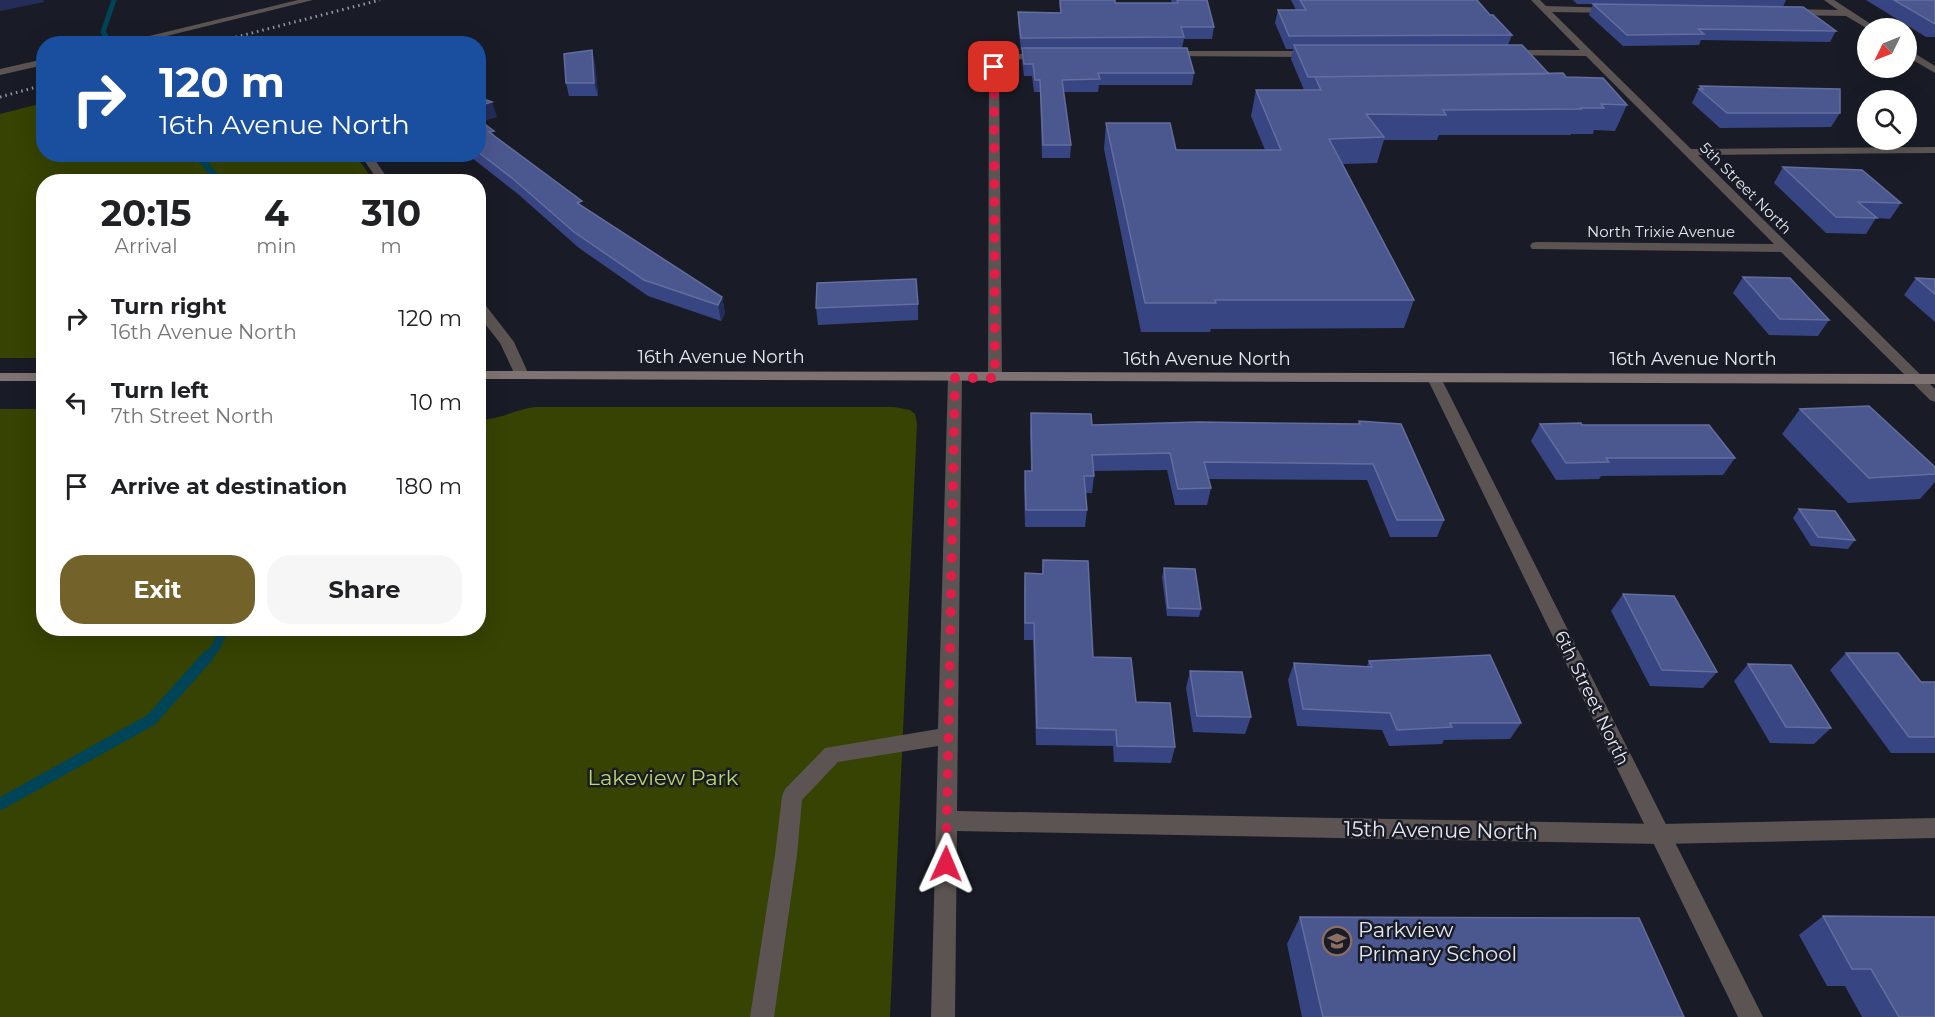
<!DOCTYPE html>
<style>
:root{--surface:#fff;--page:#f6f6f6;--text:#202124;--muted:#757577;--accent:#74622b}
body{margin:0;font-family:Montserrat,sans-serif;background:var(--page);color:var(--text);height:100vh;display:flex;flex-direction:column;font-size:22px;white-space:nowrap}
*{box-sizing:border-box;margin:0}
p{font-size:20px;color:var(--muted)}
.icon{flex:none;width:33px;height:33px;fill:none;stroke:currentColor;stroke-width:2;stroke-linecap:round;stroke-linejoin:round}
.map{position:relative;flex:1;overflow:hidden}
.drawer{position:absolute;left:36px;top:174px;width:450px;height:462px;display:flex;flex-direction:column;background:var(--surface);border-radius:24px;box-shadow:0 6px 24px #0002}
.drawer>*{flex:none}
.top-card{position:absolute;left:36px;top:36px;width:450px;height:126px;border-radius:24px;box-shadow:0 6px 24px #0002;background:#1a4fa0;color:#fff;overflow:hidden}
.needle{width:39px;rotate:227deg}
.tools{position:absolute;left:1857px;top:18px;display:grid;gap:12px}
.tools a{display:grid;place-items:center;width:60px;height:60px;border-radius:50%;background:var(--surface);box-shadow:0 6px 24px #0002;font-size:30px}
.pin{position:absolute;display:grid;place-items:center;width:51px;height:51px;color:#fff;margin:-26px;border-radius:12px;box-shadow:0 3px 9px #0006}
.me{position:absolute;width:66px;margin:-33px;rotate:1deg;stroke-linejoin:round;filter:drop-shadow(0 0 4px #0008)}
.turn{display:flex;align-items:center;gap:21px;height:126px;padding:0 24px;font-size:27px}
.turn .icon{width:78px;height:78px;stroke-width:2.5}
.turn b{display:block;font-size:42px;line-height:51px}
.eta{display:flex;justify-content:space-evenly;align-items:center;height:102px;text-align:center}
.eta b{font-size:36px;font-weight:700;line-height:42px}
.action{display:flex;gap:12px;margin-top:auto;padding:12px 24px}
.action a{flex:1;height:69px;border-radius:24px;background:var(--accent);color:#fff;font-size:24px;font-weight:700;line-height:69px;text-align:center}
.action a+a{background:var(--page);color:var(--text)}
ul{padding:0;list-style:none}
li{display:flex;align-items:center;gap:18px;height:84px;padding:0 24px}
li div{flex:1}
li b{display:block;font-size:22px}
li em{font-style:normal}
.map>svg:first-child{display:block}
.green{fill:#364302}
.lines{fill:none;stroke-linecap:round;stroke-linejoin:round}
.stream-far3{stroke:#004457;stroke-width:5}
.stream-far2{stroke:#004457;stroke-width:7}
.stream-far1{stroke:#004457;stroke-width:9}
.stream{stroke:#004457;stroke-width:12}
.minor{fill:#5b5453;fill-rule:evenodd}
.tertiary{fill:#5b5453;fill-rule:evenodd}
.secondary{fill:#7e7372;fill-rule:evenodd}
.rail{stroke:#95979f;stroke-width:3;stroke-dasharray:1.5 4;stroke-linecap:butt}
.wall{fill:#384583}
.shaded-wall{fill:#242d59}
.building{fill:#4b578f;stroke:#636d9e;stroke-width:1.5}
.route{stroke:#e11d48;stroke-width:10;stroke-dasharray:0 18}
.labels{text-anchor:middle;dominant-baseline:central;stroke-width:5;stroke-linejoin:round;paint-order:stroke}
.far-street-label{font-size:15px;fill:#e5e7ee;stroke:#191c26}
.street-label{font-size:18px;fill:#e5e7ee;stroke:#191c26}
.near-park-label{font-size:21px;fill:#bbd867;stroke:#191c26}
.near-street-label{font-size:21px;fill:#e5e7ee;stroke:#191c26}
.near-poi-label{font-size:21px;fill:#e5e7ee;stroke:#191c26;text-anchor:start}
</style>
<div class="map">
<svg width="1935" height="1017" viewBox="0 0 1935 1017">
<rect width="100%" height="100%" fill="#191c26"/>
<path class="green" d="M 43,103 L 44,154 L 355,155 L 374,181 L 44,182 L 43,358 L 0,358 L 0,114 Z
M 536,407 L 894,407 L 910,410 L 915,414 L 917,424 L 890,1017 L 0,1017 L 0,409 L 43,409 L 44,628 L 478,628 L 479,420 C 499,420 516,409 536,407 Z"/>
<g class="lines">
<path class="stream-far3" d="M 106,36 L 103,32 L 114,0
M 196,154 L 206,166"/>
<path class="stream-far2" d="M 205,164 L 220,182"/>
<path class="stream-far1" d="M 207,658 L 216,647 L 224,628"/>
<path class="stream" d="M 0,804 L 151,720 L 208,656"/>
<path class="minor" d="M 1531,0 L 1540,0 L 1546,6 L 1616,8 L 1616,12 L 1613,13 L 1552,12 L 1691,149 L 1935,147 L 1935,153 L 1698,155 L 1935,389 L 1935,402 L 1930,400 L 1781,252 L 1532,249 L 1530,246 L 1532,243 L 1536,242 L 1774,244 L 1586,56 L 1505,55 L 1505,51 L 1508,50 L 1580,50 Z
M 1824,0 L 1834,0 L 1877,28 L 1868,29 L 1846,16 L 1789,15 L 1785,12 L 1789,9 L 1838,10 Z
M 1906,48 L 1935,66 L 1935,73 L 1906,56 Z
M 1166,51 L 1314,51 L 1319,54 L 1314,57 L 1163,56 L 1163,52 Z
M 1044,52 L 1049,55 L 1047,57 L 1014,60 L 999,68 L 1002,378 L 995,382 L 988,378 L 989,67 L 1008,55 Z
M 360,154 L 371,154 L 390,182 L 379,182 Z
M 478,301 L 483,302 L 514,342 L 529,375 L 527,378 L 517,378 L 515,375 L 500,343 L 478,315 Z
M 955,374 L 962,378 L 957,811 L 1660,824 L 1935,818 L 1935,838 L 1660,844 L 957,831 L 955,1017 L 931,1017 L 938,746 L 838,762 L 802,800 L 797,855 L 774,1017 L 750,1017 L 775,855 L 782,796 L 785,789 L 825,748 L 938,729 L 948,378 Z"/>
<path class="tertiary" d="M 298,0 L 313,0 L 134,44 L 116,44 Z
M 44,59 L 44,65 L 0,75 L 0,69 Z
M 1434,374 L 1441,378 L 1763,1017 L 1738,1017 L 1427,378 Z"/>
<path class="secondary" d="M 478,371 L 1935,374 L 1935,384 L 478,379 Z
M 0,373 L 44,373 L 44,381 L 0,381 Z"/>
<path class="rail" d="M 209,44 L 380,0
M 0,97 L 44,85"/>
</g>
<path class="wall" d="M 1059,0 L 1115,0 L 1115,3 L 1172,3 L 1171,0 L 1207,0 L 1214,27 L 1212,39 L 1184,39 L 1182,48 L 1194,73 L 1192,85 L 1099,85 L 1098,92 L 1063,92 L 1071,145 L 1070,158 L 1042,158 L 1040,92 L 1034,92 L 1032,76 L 1024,76 L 1022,60 L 1022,50 L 1021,50 L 1018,24 L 1018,12 L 1060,13 Z
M 1291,0 L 1477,0 L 1490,15 L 1512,35 L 1508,45 L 1549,74 L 1566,77 L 1627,105 L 1615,131 L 1594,130 L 1593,134 L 1571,134 L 1571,135 L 1439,135 L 1437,140 L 1384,140 L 1377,163 L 1343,164 L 1414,300 L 1404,328 L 1211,329 L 1210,332 L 1141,332 L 1104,149 L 1106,123 L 1176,150 L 1265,150 L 1251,116 L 1256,90 L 1304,90 L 1291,59 L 1293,49 L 1286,49 L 1275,23 L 1278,10 L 1296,10 Z
M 1573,0 L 1786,0 L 1783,7 L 1836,31 L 1830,42 L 1701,40 L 1699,45 L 1623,46 L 1589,15 L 1593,4 L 1577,4 Z
M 1866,0 L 1935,0 L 1935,37 L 1926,37 Z
M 595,63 L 598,96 L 569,96 L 566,83 Z
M 1700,86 L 1840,113 L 1831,127 L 1720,128 L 1692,103 Z
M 478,97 L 497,117 L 482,121 L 496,137 L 584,207 L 722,297 L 725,313 L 721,321 L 648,296 L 579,248 L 518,194 L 467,154 L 478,154 Z
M 1783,167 L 1901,203 L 1890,219 L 1876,218 L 1866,234 L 1826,233 L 1774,183 Z
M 1743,277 L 1829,320 L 1818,336 L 1769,335 L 1733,293 Z
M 1916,278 L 1935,279 L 1935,322 L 1904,295 Z
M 918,304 L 918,320 L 818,325 L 816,308 Z
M 1800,409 L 1935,467 L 1935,482 L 1920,499 L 1848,503 L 1782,434 Z
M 1031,413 L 1092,425 L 1358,424 L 1359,421 L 1444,520 L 1437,537 L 1390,537 L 1367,480 L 1208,479 L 1211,488 L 1207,505 L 1175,505 L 1167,470 L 1094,471 L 1094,476 L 1092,493 L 1086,493 L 1087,510 L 1085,527 L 1025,527 L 1024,488 L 1025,471 L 1031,471 L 1030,430 Z
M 1540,424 L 1582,425 L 1735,458 L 1723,475 L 1601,476 L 1599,479 L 1556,480 L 1531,441 Z
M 1799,509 L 1855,540 L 1848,549 L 1811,546 L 1793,518 Z
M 1043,560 L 1093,657 L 1136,702 L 1175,747 L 1171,763 L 1114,762 L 1113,746 L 1036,745 L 1033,640 L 1024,640 L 1024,590 L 1025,573 L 1042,574 Z
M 1164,568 L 1201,609 L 1199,617 L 1167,616 L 1162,577 Z
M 1623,594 L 1717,672 L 1703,688 L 1650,686 L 1611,611 Z
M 1846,653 L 1921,682 L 1935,682 L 1935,753 L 1891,753 L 1830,670 Z
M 1369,661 L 1521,723 L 1510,739 L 1444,740 L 1442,744 L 1389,746 L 1382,730 L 1297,726 L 1288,680 L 1294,663 L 1367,666 Z
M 1748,664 L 1831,728 L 1814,744 L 1770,743 L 1734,681 Z
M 1190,671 L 1251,717 L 1245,734 L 1193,732 L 1186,688 Z
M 1823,916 L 1935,1017 L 1862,1017 L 1845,986 L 1827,986 L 1799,935 Z
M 1300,917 L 1684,1017 L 1302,1017 L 1287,944 Z"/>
<path class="shaded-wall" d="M 0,0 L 43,0 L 44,2 L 0,11 Z
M 592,50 L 595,63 L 598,96 L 594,83 Z
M 492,102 L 497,117 L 478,122 L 478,106 Z
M 722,297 L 725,313 L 721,321 L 718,305 Z"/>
<path class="building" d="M 1060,0 L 1115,0 L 1115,3 L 1178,3 L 1177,0 L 1207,0 L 1214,27 L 1181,27 L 1184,37 L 1021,38 L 1018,12 L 1061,13 Z
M 1300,0 L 1477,0 L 1490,15 L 1493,15 L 1512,35 L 1289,36 L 1278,10 L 1306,10 Z
M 1894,0 L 1935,0 L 1935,24 Z
M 1593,4 L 1803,7 L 1836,31 L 1698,29 L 1704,34 L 1627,35 Z
M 1294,45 L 1522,45 L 1549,74 L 1308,77 Z
M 1022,48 L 1187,48 L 1194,73 L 1098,73 L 1100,79 L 1062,80 L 1071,145 L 1043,145 L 1040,80 L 1035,80 L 1033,64 L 1024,64 Z
M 592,50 L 594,83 L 566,83 L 564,54 Z
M 1563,73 L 1566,77 L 1603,78 L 1627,105 L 1601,104 L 1604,108 L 1580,108 L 1582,109 L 1443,110 L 1446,115 L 1366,114 L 1384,137 L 1329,139 L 1414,300 L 1215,300 L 1216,303 L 1145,303 L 1106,123 L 1170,123 L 1176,150 L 1281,150 L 1256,90 L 1321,90 L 1315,77 Z
M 1700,86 L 1840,89 L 1840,113 L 1727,113 L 1699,89 L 1703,89 Z
M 478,97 L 492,102 L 478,106 Z
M 478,119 L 494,131 L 489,132 L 582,201 L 577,203 L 722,297 L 718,305 L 644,280 L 574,232 L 512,178 L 478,152 Z
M 1783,167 L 1862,170 L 1901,203 L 1858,202 L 1877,218 L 1836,217 Z
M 1743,277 L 1790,278 L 1829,320 L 1780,319 Z
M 1916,278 L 1935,279 L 1935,294 Z
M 916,279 L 918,304 L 816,308 L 817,283 Z
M 1869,406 L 1935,467 L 1935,474 L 1869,478 L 1800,409 Z
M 1031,413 L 1091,414 L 1092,425 L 1198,422 L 1360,424 L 1359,421 L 1401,424 L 1444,520 L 1397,520 L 1373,464 L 1204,462 L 1211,488 L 1178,489 L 1170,453 L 1092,455 L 1094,476 L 1084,476 L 1087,510 L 1026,510 L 1025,471 L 1032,471 Z
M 1581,423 L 1582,425 L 1709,425 L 1735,458 L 1606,458 L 1609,462 L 1566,463 L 1540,424 Z
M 1799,509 L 1835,511 L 1855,540 L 1818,537 Z
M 1043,560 L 1088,561 L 1093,657 L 1131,658 L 1136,702 L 1170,703 L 1175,747 L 1117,746 L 1116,730 L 1037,728 L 1034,623 L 1025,623 L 1025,573 L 1043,574 Z
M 1164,568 L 1195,569 L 1201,609 L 1168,608 Z
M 1623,594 L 1674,596 L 1717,672 L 1662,670 Z
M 1846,653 L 1898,653 L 1921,682 L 1935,682 L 1935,737 L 1909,737 Z
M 1490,655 L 1521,723 L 1450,723 L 1452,727 L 1397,730 L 1390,713 L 1303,709 L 1294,663 L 1372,667 L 1369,661 Z
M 1748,664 L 1791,665 L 1831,728 L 1786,727 Z
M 1190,671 L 1242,672 L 1251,717 L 1197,716 Z
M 1823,916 L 1935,917 L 1935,1017 L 1899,1017 L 1871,969 L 1852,969 Z
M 1300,917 L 1639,918 L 1684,1017 L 1323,1017 Z"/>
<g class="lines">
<path class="route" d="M 946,864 L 955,378 L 995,378 L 994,67"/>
</g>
<defs>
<g id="school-ring" transform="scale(1.5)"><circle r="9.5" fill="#191c26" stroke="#8d6e63" stroke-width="1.5"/><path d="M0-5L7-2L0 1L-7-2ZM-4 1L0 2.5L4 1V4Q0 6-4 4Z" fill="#8d6e63"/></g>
</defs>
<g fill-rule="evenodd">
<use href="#school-ring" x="1337" y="941"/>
</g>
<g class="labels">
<g class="far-street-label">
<text transform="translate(1746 188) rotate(45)">5th Street North</text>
<text x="1661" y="231">North Trixie Avenue</text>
</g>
<g class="street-label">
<text x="721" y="357">16th Avenue North</text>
<text x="1207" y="359">16th Avenue North</text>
<text x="1693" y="359">16th Avenue North</text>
<text transform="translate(1592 698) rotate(64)">6th Street North</text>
</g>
<g class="near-park-label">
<text x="663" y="777">Lakeview Park</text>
</g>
<g class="near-street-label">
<text transform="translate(1441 830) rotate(1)">15th Avenue North</text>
</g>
<g class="near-poi-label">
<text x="1358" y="929">Parkview<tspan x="1358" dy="24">Primary School</tspan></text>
</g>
</g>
</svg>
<div class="tools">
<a><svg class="needle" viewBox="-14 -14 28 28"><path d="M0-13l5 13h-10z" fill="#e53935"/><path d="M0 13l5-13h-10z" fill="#757577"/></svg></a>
<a><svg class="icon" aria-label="search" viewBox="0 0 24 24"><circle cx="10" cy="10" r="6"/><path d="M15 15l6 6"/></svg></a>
</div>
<div class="pin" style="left:994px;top:67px;background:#d93025"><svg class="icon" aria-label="arrive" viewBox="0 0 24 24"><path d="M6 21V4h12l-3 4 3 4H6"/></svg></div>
<svg class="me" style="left:946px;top:864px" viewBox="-20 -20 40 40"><path d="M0-17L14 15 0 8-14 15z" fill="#e11d48" stroke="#fff" stroke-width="4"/></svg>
<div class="top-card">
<div class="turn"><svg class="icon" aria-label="right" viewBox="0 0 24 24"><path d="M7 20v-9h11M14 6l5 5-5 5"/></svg><div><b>120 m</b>16th Avenue North</div></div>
</div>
<section class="drawer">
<div class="eta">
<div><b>20:15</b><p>Arrival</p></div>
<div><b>4</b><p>min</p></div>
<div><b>310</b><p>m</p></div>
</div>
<ul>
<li><svg class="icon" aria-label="right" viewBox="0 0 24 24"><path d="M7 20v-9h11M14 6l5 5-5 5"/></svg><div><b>Turn right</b><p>16th Avenue North</p></div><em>120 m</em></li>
<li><svg class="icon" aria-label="left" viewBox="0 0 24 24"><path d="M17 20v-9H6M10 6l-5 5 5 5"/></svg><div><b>Turn left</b><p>7th Street North</p></div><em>10 m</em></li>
<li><svg class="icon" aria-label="arrive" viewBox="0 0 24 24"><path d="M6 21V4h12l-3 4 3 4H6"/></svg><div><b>Arrive at destination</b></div><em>180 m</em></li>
</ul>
<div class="action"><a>Exit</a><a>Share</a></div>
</section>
</div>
